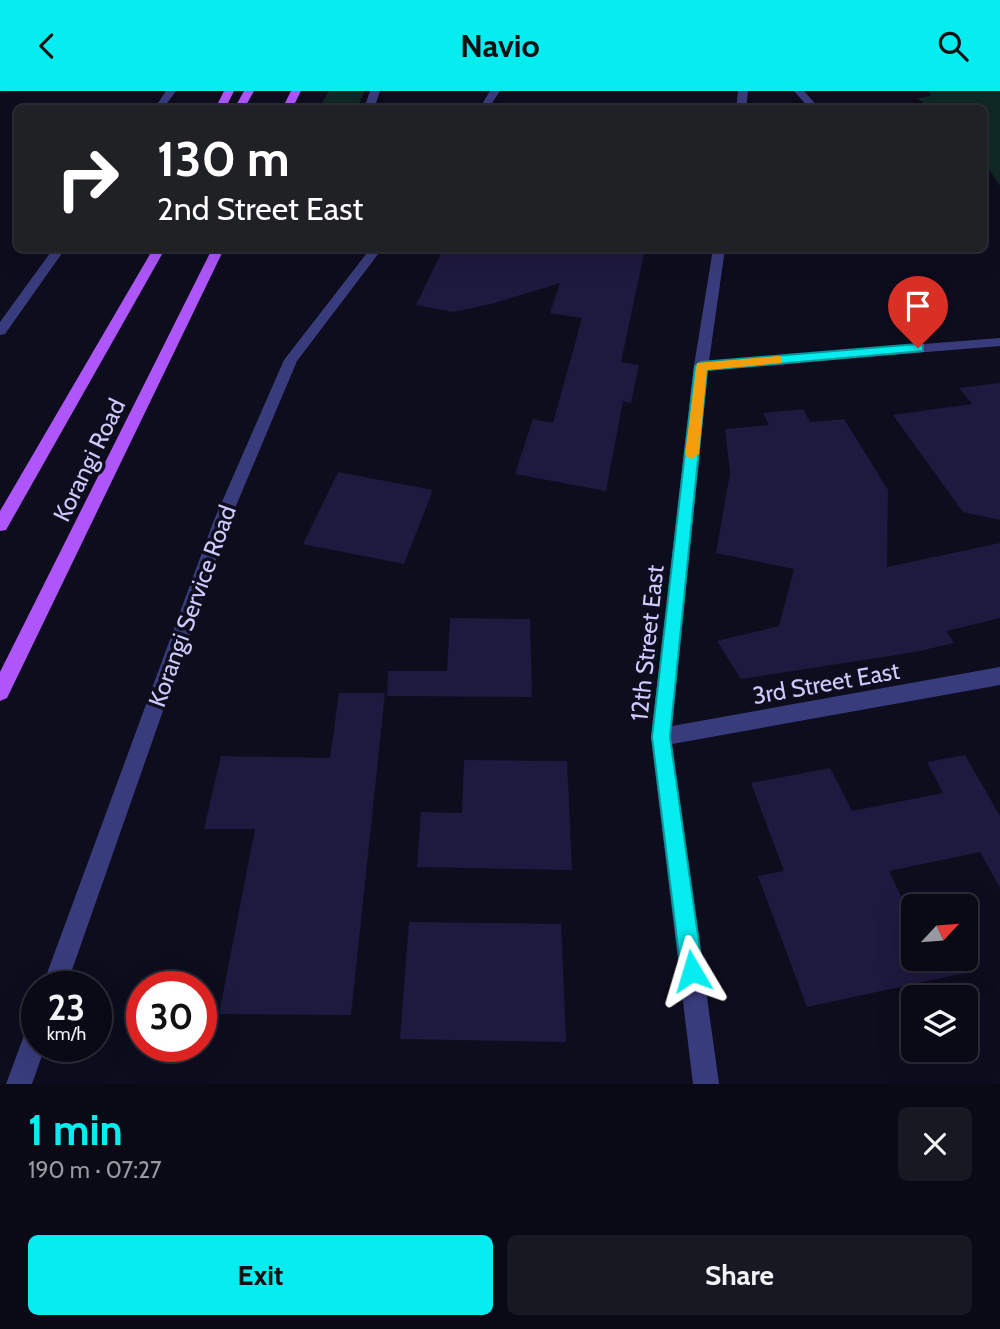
<!DOCTYPE html>
<meta charset="utf-8">
<style>
:root{--surface:#0a0a16;--page:#181823;--text:#f1f3f6;--muted:#999aa1;--line:#2a2b35;--accent:#06ecef}
body{margin:0;font-family:Cabin,sans-serif;background:var(--page);color:var(--text);height:100vh;display:flex;flex-direction:column;font-size:26px;white-space:nowrap}
*{box-sizing:border-box;margin:0}
p{font-size:23px;color:var(--muted)}
.icon{flex:none;width:38px;height:38px;fill:none;stroke:currentColor;stroke-width:2;stroke-linecap:round;stroke-linejoin:round}
.map{position:relative;height:993px;overflow:hidden}
.panel{display:flex;flex-direction:column;background:var(--surface);flex:1}
.panel>*{flex:none}
.guide{position:absolute;left:14px;top:14px;width:973px;height:147px;border-radius:10px;box-shadow:0 7px 28px #0002,0 0 0 2px var(--line);background:#202124;color:#fff;overflow:hidden}
.needle{width:46px;rotate:64deg}
.buttons{position:absolute;left:901px;top:803px;display:grid;gap:14px}
.buttons a{display:grid;place-items:center;width:77px;height:77px;border-radius:10px;background:var(--surface);box-shadow:0 7px 28px #0002,0 0 0 2px var(--line);font-size:35px}
.speed{position:absolute;left:21px;top:880px;display:flex;gap:14px;font-size:35px;font-weight:700;text-align:center}
.speed>*{display:grid;place-content:center;width:91px;height:91px;border-radius:50%;background:var(--surface);box-shadow:0 7px 28px #0002,0 0 0 2px var(--line);line-height:1}
.speed small{font-size:18px;font-weight:400}
.speed .limit{border:10px solid #d22;background:#fff;color:#111}
.pin{position:absolute;display:grid;place-items:center;width:60px;height:60px;color:#fff;margin:-72px -30px;border-radius:50% 50% 50% 0;rotate:-45deg;box-shadow:0 0 7px #0007}
.pin .icon{rotate:45deg}
.me{position:absolute;width:77px;margin:-38px;rotate:353deg;stroke-linejoin:round;filter:drop-shadow(0 0 5px #0008)}
.turn{display:flex;align-items:center;gap:24px;height:147px;padding:0 28px;font-size:32px}
.turn .icon{width:91px;height:91px;stroke-width:2.5}
.turn b{display:block;font-size:49px;line-height:60px}
.round{display:grid;place-items:center;flex:none;width:74px;height:74px;border-radius:10px;background:var(--page)}
.head{display:flex;align-items:center;justify-content:space-between;height:119px;padding:0 28px}
h1{font-size:42px;font-weight:800;line-height:52px;color:var(--accent)}
.action{display:flex;gap:14px;margin-top:auto;padding:14px 28px}
.action a{flex:1;height:80px;border-radius:10px;background:var(--accent);color:#111;font-size:28px;font-weight:800;line-height:80px;text-align:center}
.action a+a{background:var(--page);color:var(--text)}
header{display:flex;justify-content:space-between;align-items:center;height:91px;padding:0 28px;background:var(--accent);color:#111;font-size:32px;font-weight:800}
.map>svg:first-child{display:block}
.green{fill:#102825}
.building{fill:#1e193f}
.lines{fill:none;stroke-linecap:round;stroke-linejoin:round}
.service{fill:#393c7c;fill-rule:evenodd}
.minor{fill:#393c7c;fill-rule:evenodd}
.tertiary{fill:#393c7c;fill-rule:evenodd}
.primary{fill:#ae56fa;fill-rule:evenodd}
.route{fill:#06ecef;stroke:#04999b;stroke-width:2}
.slow{fill:#f59e0b}
.labels{text-anchor:middle;dominant-baseline:central;stroke-width:7;stroke-linejoin:round;paint-order:stroke}
.street-label{font-size:24px;fill:#cdcbfe;stroke:#0e0d1e}
</style>
<header><svg class="icon" aria-label="back" viewBox="0 0 24 24"><path d="M15 5l-7 7 7 7"/></svg>Navio<svg class="icon" aria-label="search" viewBox="0 0 24 24"><circle cx="10" cy="10" r="6"/><path d="M15 15l6 6"/></svg></header>
<div class="map">
<svg width="1000" height="993" viewBox="0 0 1000 993">
<rect width="100%" height="100%" fill="#0e0d1e"/>
<path class="green" d="M 329,0 L 364,0 L 364,1 L 357,17 L 319,17 Z
M 928,0 L 1000,0 L 1000,95 L 984,71 L 984,18 L 930,17 L 917,7 L 931,5 Z"/>
<path class="building" d="M 443,158 L 645,158 L 621,271 L 639,274 L 631,312 L 623,310 L 606,400 L 515,383 L 533,328 L 553,332 L 582,227 L 550,222 L 560,192 L 491,213 L 453,221 L 416,214 Z
M 1000,292 L 1000,429 L 963,421 L 893,324 L 972,313 L 959,297 Z
M 803,318 L 810,331 L 844,328 L 888,399 L 887,476 L 1000,452 L 1000,527 L 946,540 L 954,552 L 915,561 L 741,588 L 717,550 L 779,535 L 794,478 L 716,462 L 730,382 L 725,338 L 769,334 L 763,322 Z
M 338,381 L 433,399 L 404,473 L 303,453 Z
M 450,527 L 530,528 L 532,606 L 387,605 L 388,580 L 447,580 Z
M 339,602 L 385,602 L 351,924 L 219,923 L 255,738 L 204,738 L 221,665 L 330,667 Z
M 965,664 L 1000,725 L 1000,797 L 980,761 L 889,780 L 914,833 L 914,868 L 972,868 L 974,880 L 807,916 L 758,785 L 784,780 L 751,692 L 830,677 L 852,720 L 943,702 L 927,671 Z
M 464,669 L 567,670 L 572,779 L 417,776 L 421,721 L 462,722 Z
M 409,831 L 561,833 L 566,951 L 400,948 Z"/>
<g class="lines">
<path class="service" d="M 166,0 L 176,0 L 163,18 L 154,18 Z
M 370,0 L 380,0 L 374,18 L 364,18 Z
M 53,158 L 65,158 L 5,243 L 0,244 L 0,231 Z"/>
<path class="minor" d="M 738,0 L 748,0 L 746,18 L 736,18 Z
M 794,0 L 804,0 L 820,18 L 810,18 Z
M 713,158 L 725,158 L 709,270 L 1000,247 L 1000,255 L 708,279 L 672,635 L 1000,576 L 1000,594 L 672,653 L 719,993 L 693,993 L 651,646 L 694,275 Z"/>
<path class="tertiary" d="M 490,0 L 500,0 L 488,18 L 479,18 Z
M 370,158 L 382,158 L 297,270 L 230,429 L 66,896 L 42,896 L 214,429 L 284,269 Z
M 37,931 L 37,956 L 45,956 L 32,993 L 6,993 L 28,934 Z"/>
<path class="primary" d="M 224,0 L 234,0 L 228,12 L 229,18 L 219,18 L 218,12 Z
M 244,0 L 254,0 L 244,18 L 234,18 Z
M 291,0 L 301,0 L 292,18 L 282,18 Z
M 153,158 L 165,158 L 6,439 L 0,440 L 0,420 Z
M 212,158 L 224,158 L 7,607 L 0,610 L 0,581 Z"/>
</g>
<path class="route" d="M 918,253 L 923,254 L 923,260 L 707,279 L 670,646 L 703,880 L 699,888 L 692,891 L 684,888 L 681,880 L 652,646 L 695,275 L 701,271 Z"/>
<path class="slow" d="M 778,265 L 782,266 L 782,272 L 707,279 L 699,363 L 692,368 L 687,366 L 685,363 L 697,272 Z"/>
<g class="labels">
<g class="street-label">
<text transform="translate(89 369) rotate(-64)">Korangi Road</text>
<text transform="translate(192 515) rotate(-70)">Korangi Service Road</text>
<text transform="translate(647 552) rotate(-84)">12th Street East</text>
<text transform="translate(826 592) rotate(-10)">3rd Street East</text>
</g>
</g>
</svg>
<div class="buttons">
<a><svg class="needle" viewBox="-14 -14 28 28"><path d="M0-13l5 13h-10z" fill="#e53935"/><path d="M0 13l5-13h-10z" fill="#999aa1"/></svg></a>
<a><svg class="icon" aria-label="layers" viewBox="0 0 24 24"><path d="M12 4l9 5-9 5-9-5zM3 14l9 5 9-5"/></svg></a>
</div>
<div class="speed"><div>23<small>km/h</small></div><div class="limit">30</div></div>
<div class="pin" style="left:918px;top:257px;background:#d93025"><svg class="icon" aria-label="arrive" viewBox="0 0 24 24"><path d="M6 21V4h12l-3 4 3 4H6"/></svg></div>
<svg class="me" style="left:692px;top:880px" viewBox="-20 -20 40 40"><path d="M0-17L14 15 0 8-14 15z" fill="#06ecef" stroke="#fff" stroke-width="4"/></svg>
<div class="guide">
<div class="turn"><svg class="icon" aria-label="right" viewBox="0 0 24 24"><path d="M7 20v-9h11M14 6l5 5-5 5"/></svg><div><b>130 m</b>2nd Street East</div></div>
</div>
</div>
<section class="panel">
<div class="head"><div><h1>1 min</h1><p>190 m · 07:27</p></div><a class="round"><svg class="icon" aria-label="close" viewBox="0 0 24 24"><path d="M6 6l12 12M18 6L6 18"/></svg></a></div>
<div class="action"><a>Exit</a><a>Share</a></div>
</section>
